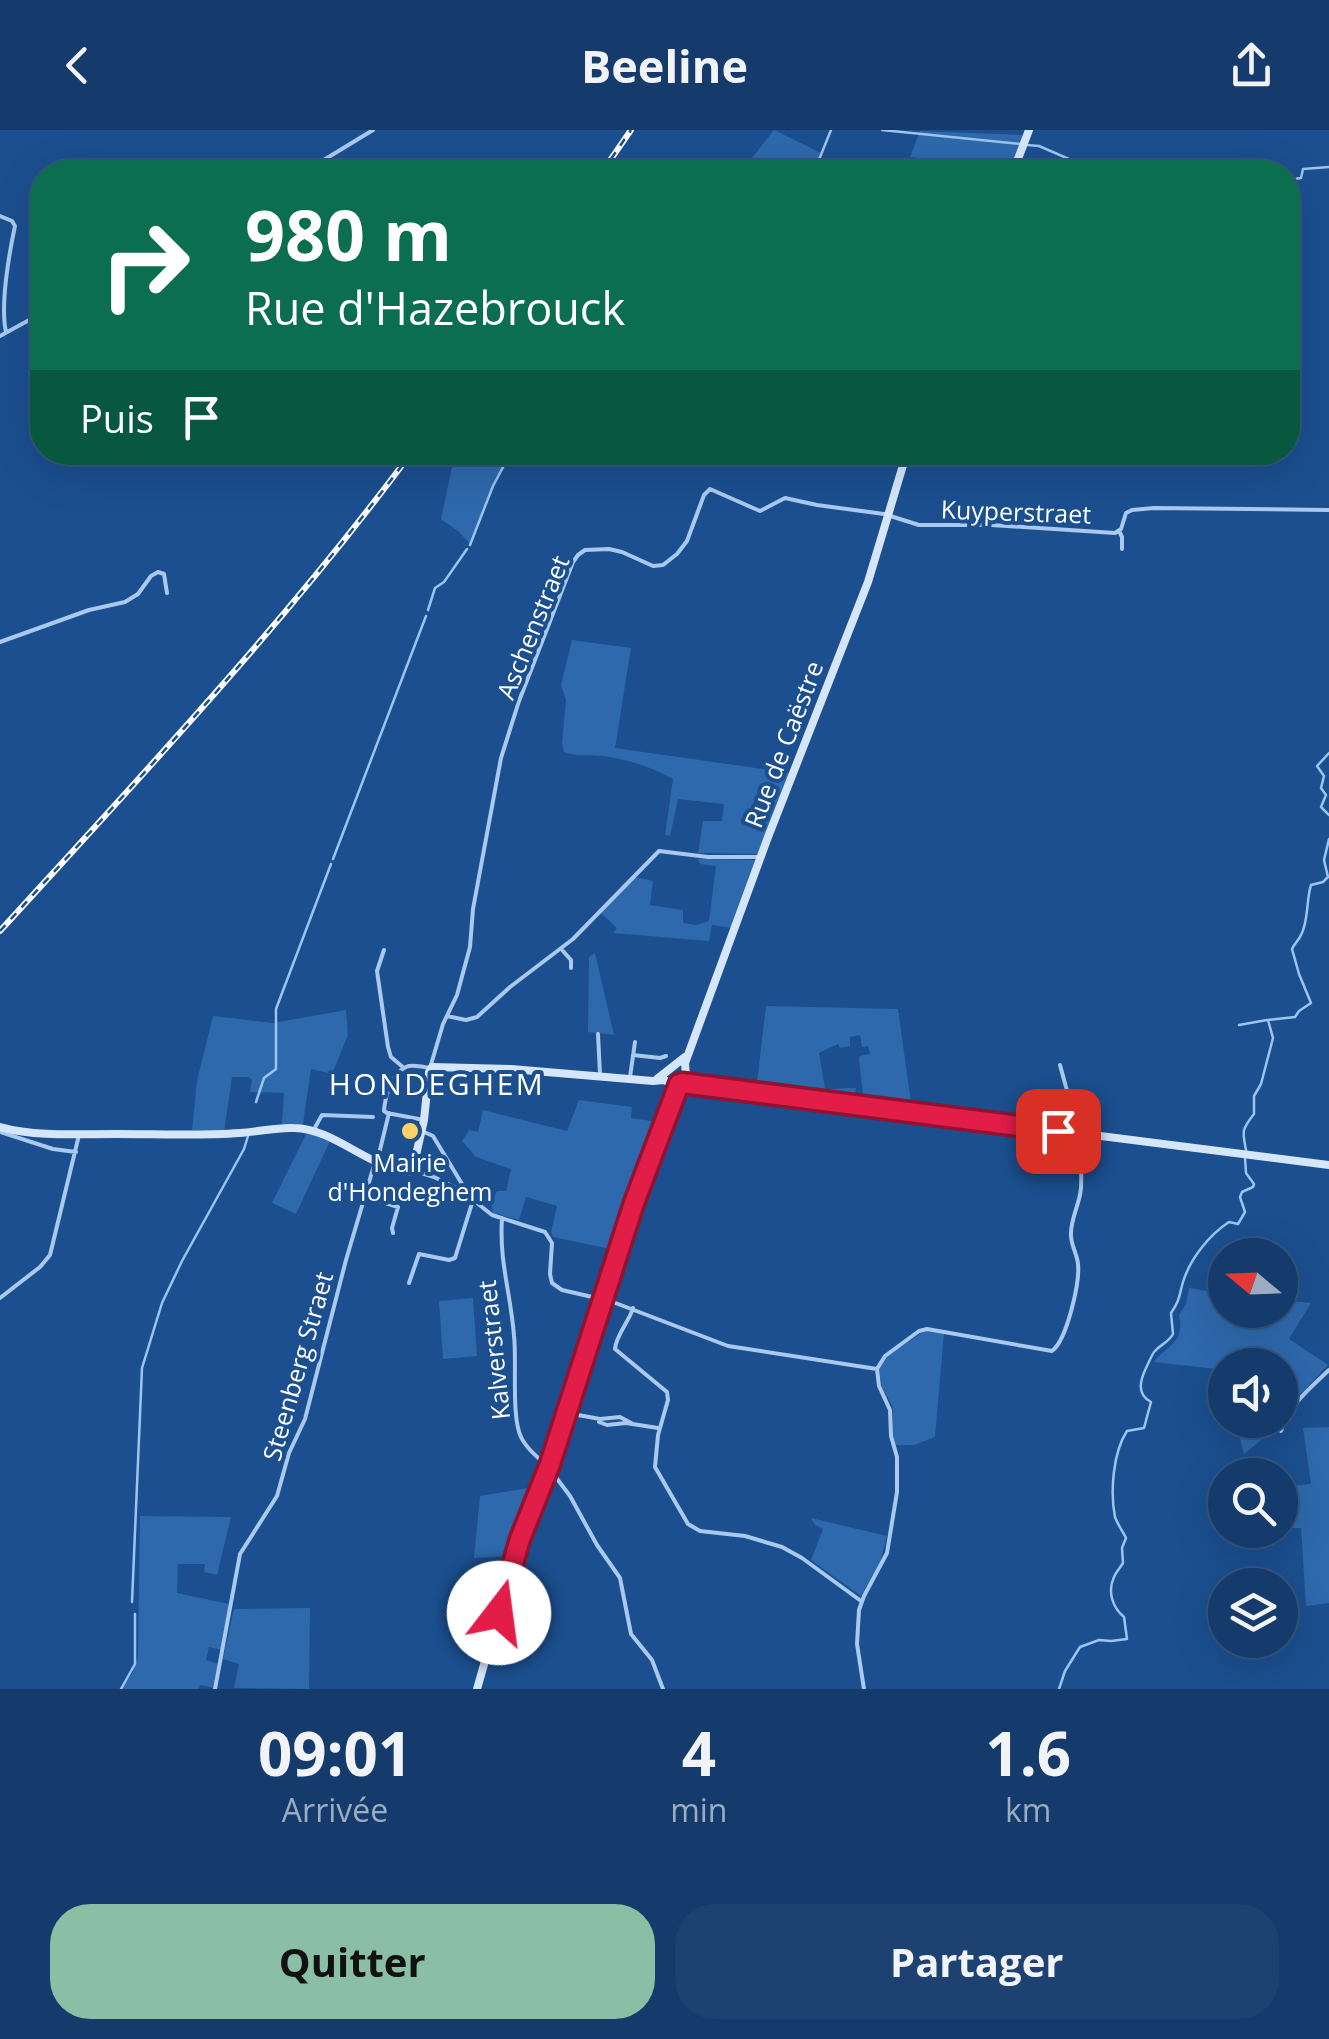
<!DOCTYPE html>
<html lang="fr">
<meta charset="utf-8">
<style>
:root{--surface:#143b6b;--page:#1d4271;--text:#f1f3f6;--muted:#9dadc1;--line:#33557e;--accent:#8abfa5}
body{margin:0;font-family:"Open Sans",sans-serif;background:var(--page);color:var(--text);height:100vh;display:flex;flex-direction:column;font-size:38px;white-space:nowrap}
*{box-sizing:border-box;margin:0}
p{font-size:32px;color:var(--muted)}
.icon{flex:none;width:55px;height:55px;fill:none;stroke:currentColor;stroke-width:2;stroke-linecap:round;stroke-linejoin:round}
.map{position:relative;height:1559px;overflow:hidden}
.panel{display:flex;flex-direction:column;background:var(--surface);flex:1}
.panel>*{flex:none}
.banner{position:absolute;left:30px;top:30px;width:1270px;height:305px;border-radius:40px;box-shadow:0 10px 40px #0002,0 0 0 2px var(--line);background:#0b6e4f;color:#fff;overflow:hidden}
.needle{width:65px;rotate:289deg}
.controls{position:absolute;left:1208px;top:1108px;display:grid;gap:20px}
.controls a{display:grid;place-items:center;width:90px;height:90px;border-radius:50%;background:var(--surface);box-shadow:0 10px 40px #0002,0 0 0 2px var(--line);font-size:50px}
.pin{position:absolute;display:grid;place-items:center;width:85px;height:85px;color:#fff;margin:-42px;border-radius:20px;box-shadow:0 5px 15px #0006}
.me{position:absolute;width:110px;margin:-55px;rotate:15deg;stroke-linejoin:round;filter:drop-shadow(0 0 8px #0008)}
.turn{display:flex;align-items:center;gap:35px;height:210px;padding:0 50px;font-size:45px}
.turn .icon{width:130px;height:130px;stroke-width:2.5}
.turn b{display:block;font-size:70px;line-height:85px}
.then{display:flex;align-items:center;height:95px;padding:0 50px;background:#0003;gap:20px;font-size:38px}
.eta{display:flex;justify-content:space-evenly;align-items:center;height:170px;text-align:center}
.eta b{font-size:60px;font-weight:700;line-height:70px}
.button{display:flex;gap:20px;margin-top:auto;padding:20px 50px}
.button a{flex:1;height:115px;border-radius:40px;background:var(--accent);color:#111;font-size:40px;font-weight:700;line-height:115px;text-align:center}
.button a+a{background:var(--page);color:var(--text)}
header{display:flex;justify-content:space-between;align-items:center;height:130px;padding:0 50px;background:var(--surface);font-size:45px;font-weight:700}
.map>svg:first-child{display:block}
.green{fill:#2e69ad}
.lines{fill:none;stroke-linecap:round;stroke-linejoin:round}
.stream{stroke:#9cc4f0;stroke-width:2.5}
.street{stroke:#a9c9ee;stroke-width:4}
.secondary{stroke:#d6e6fa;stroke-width:8}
.rail-casing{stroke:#fff;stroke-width:6}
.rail{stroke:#1b4f8f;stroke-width:2.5;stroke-dasharray:8;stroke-linecap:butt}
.route-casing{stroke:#92132f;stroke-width:25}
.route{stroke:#e11d48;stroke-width:18}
.poi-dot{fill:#ffd166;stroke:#1b4f8f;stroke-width:4}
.labels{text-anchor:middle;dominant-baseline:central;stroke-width:8;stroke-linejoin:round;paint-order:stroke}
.street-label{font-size:25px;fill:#fff;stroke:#1b4f8f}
.poi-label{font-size:25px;fill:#fff;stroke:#1b4f8f}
.quarter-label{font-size:30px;letter-spacing:2.5px;fill:#fff;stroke:#1b4f8f}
</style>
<header><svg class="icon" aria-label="back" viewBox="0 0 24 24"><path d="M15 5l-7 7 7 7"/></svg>Beeline<svg class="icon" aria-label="share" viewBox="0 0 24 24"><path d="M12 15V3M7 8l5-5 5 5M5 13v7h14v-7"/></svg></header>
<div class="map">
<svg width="1329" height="1559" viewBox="0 0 1329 1559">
<rect width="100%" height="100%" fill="#1b4f8f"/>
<path class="green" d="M 774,0 L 821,23 L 813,42 L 741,42 Z
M 920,1 L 1024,5 L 1012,37 L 910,27 Z
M 455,323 L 513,323 L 493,358 L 470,414 L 459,402 L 441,389 Z
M 572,510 L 631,518 L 615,618 L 791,643 L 773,682 L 758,724 L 698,723 L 703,691 L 722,691 L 724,674 L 678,669 L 670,706 L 665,705 L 673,649 C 652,637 629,630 604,626 C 591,625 577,627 564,622 L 562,613 L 566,570 L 561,555 Z
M 698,729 L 756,730 L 732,798 L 712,795 L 709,811 L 613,803 L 617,798 L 600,782 L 635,747 L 653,751 L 650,775 L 683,780 L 683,793 L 696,795 L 709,791 L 716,736 L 700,734 Z
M 595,823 L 614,905 L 588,902 L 589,827 Z
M 766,876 L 898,879 L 912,980 L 864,974 L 859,929 L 860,926 L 870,924 L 868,916 L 862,917 L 860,905 L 850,907 L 850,916 L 840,918 L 838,914 L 819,923 L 825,959 L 856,958 L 854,973 L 756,961 Z
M 346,880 L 348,905 L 332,944 L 311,939 L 303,994 L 282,994 L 284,963 L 250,962 L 252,950 L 249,947 L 232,947 L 224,1002 L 192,1000 L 197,951 L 213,886 L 273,893 Z
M 579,970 L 632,977 L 631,988 L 658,992 L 615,1120 L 553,1107 L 551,1102 L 557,1076 L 526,1067 L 519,1090 L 493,1083 L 491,1074 L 497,1061 L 506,1061 L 511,1039 L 476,1027 L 462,1011 L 469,1000 L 478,1002 L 483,980 L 567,1001 Z
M 307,1002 L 330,1011 L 296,1084 L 272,1073 Z
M 1189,1158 L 1225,1164 L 1225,1180 L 1280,1180 L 1280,1170 L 1311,1173 L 1289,1209 L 1328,1235 L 1290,1275 L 1276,1298 L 1244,1324 L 1235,1290 L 1280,1290 L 1280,1235 L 1225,1235 L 1225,1240 L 1154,1232 C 1168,1214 1185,1213 1179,1185 L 1186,1174 Z
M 473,1168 L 477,1226 L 443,1229 L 439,1171 Z
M 926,1200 L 944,1203 L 935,1307 L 914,1315 L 895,1315 L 892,1303 L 893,1277 L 882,1258 L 879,1240 L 887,1226 Z
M 1329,1297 L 1329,1473 L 1306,1476 L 1301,1398 L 1280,1398 L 1280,1357 L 1311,1354 L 1303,1298 Z
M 533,1357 L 511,1426 L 474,1428 L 480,1366 Z
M 140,1386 L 231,1387 L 217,1445 L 204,1442 L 205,1434 L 178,1434 L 177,1463 L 229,1474 L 222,1520 L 209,1517 L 206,1530 L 219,1534 L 214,1558 L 200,1555 L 199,1559 L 122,1559 L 133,1542 L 138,1527 Z
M 811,1388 L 887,1406 L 880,1432 L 861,1466 L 811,1430 L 823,1399 L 815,1395 Z
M 310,1478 L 309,1559 L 234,1558 L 239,1534 L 223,1529 L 234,1479 Z"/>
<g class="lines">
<path class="stream" d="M 882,0 L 1020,14
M 1027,15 L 1039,16 L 1069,29 L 1119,42
M 814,42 L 831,0
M 1288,50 L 1301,48 L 1303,39 L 1329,37
M 470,415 L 493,356 L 511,322
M 428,480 L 435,458 L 444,452 L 467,419
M 1329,623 L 1317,636 L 1324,646 L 1321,658 L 1326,665 L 1321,677 L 1329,685
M 333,729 L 426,486
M 1239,895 L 1267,890
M 256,972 L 264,948 L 276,939 L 276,879 L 331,734
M 1246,1020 C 1242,1001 1242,999 1254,984 L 1254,966 L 1261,954 L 1273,908 L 1268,890 L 1295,887 L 1299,881 L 1311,873 L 1299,844 L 1292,819 C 1294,814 1299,810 1301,805 C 1309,790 1306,770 1311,755 L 1323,752 L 1328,747 L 1324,730 L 1329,709
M 132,1472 L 142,1238 L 162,1173 L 182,1131 L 244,1019 L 248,1006
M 121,1559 L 135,1534 L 135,1484
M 1059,1559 L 1065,1541 L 1080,1517 L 1099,1510 L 1111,1511 L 1127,1509 L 1124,1487 C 1113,1478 1107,1462 1114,1447 C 1116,1442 1120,1438 1123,1433 L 1122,1418 L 1126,1408 C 1123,1402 1117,1393 1115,1387 C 1110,1362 1113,1322 1127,1301 L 1144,1298 L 1151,1272 C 1136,1264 1140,1250 1147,1236 C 1148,1234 1153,1222 1155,1221 C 1161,1214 1168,1213 1173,1204 L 1171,1183 C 1180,1170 1179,1166 1183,1152 C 1190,1129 1209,1105 1229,1092 L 1238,1094 L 1245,1082 L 1240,1067 L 1242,1062 L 1253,1057 L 1254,1054 L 1246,1043 L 1245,1028"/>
<path class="street" d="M 304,42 L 373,0
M 0,86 L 12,91 L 15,96 C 9,124 0,176 6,202
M 0,206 L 42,183
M 1119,401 L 1122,407 L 1122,419
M 0,512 L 89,480 L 125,472 L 138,464 L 151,446 L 158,442 L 164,444 L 167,463
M 384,820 L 377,841 L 388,917 L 391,927 L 404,938
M 563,821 L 571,830 L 571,838
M 447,886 L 466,890 L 477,887 L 510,857 L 573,809 L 659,721 L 708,727 L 760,727
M 598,904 L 600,944
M 633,925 L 660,928 L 666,926
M 630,947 L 635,912
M 424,990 L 387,983 L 384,981 C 385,967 391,944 406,937 C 412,934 424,937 430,938 L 443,894 L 457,865 L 470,817 L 473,779 L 501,628 L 519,571 L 573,432 L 578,425 L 585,420 L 609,419 L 622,422 L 653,436 L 663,435 L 677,424 L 687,411 L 704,365 L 710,359 L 760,381 L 785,368 L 817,375 L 884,384 L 919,395 L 991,395 L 1115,403 L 1121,399 L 1126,383 L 1132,380 L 1154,378 L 1329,380
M 313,1001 L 322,985 L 373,987
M 422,1001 L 433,1006 L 462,1054 L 462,1060
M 0,1002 L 53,1019 L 76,1022
M 377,1032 L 389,983
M 412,1040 L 434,1047 L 462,1061 L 492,1085 L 545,1102 L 552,1113 L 550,1144 L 552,1153 L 562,1160 L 601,1169
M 367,1067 L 398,1077 L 392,1098 L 393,1103
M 502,1088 C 499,1133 511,1164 514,1206 C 517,1230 511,1287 521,1307 C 526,1318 539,1329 548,1336
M 409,1153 L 419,1124 L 449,1130 L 455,1128 L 473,1070
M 0,1168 L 40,1137 L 50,1125 L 79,1005
M 605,1169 L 728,1216 L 877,1239
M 633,1178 C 629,1192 616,1205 615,1219 L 667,1262 L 668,1270 L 658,1305 L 655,1337 L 688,1394 L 700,1401 L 745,1406 L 782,1417 L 802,1428 L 861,1471
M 567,1283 L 600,1289 L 620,1287 L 633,1294
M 599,1292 L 607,1295 L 626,1293 L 658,1298
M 1281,1301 C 1289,1275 1310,1258 1329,1240
M 547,1340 L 555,1346 L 570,1366 L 597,1415 L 620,1448 L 631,1504 L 652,1530 L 663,1559
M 215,1559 L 240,1424 L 277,1366 L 289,1323 L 305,1289 L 346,1130 L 375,1032
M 864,1559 L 857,1514 L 859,1480 L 864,1466 L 887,1423 L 897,1362 L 897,1327 L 891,1306 L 890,1280 L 879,1256 L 877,1239 L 885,1226 L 919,1201 L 927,1199 L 1052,1221 C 1067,1210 1080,1152 1078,1134 C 1077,1123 1070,1114 1071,1103 C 1071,1088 1080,1073 1081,1058 C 1083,1010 1072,980 1060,935"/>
<path class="secondary" d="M 1013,42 L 1029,0
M 657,949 L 685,927
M 682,953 L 1329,1035
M 0,997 C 37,1007 77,1004 116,1004 C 157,1004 199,1006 240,1003 C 258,1002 276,997 294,998 C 335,999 365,1036 409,1042 L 413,1038 L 424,990 L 429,942 L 432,937 L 511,939 L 653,951 L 664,950 L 675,955 L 681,954 L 686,947 L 685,933 L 768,707 L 868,452 L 907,322
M 477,1559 L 520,1409 L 550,1334 L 634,1076 L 679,954"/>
<g class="rail-casing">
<path id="rail" d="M 602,42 L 631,0
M 0,801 C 142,645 286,492 412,322"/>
</g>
<use href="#rail" class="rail"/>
</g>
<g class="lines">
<g class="route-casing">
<path id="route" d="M 499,1483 L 520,1409 L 550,1334 L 634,1073 L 679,954 L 682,953 L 1058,1001"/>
</g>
<use href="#route" class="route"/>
</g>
<circle class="poi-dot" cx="410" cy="1001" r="10"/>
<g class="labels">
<g class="street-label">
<text transform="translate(1016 381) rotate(2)">Kuyperstraet</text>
<text transform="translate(532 497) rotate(-68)">Aschenstraet</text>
<text transform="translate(783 614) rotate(-69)">Rue de Caëstre</text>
<text transform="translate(493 1220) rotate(-96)">Kalverstraet</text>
<text transform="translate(297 1236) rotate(-74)">Steenberg Straet</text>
</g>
<g class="poi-label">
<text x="410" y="1032">Mairie<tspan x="410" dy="29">d'Hondeghem</tspan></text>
</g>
<g class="quarter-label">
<text x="437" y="953">HONDEGHEM</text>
</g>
</g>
</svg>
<div class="controls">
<a><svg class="needle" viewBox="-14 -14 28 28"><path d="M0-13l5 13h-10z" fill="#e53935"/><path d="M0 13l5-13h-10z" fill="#9dadc1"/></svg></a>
<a><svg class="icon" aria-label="sound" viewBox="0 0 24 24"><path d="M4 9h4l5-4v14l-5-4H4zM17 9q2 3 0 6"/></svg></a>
<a><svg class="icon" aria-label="search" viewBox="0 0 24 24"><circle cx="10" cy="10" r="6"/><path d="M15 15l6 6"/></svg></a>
<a><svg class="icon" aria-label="layers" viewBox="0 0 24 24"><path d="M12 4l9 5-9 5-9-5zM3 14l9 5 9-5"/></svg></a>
</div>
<div class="pin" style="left:1058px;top:1001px;background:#d93025"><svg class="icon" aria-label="arrive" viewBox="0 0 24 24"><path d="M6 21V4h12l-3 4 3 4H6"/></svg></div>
<svg class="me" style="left:499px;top:1483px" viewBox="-20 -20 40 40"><circle r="19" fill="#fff"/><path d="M0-13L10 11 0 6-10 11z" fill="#e11d48"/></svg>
<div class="banner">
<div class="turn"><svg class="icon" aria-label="right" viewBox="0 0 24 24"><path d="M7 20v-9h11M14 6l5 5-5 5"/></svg><div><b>980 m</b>Rue d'Hazebrouck</div></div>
<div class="then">Puis<svg class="icon" aria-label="arrive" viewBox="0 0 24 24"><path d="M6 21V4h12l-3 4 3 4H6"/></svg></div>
</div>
</div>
<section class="panel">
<div class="eta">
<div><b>09:01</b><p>Arrivée</p></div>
<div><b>4</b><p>min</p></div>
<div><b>1.6</b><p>km</p></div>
</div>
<div class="button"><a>Quitter</a><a>Partager</a></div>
</section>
